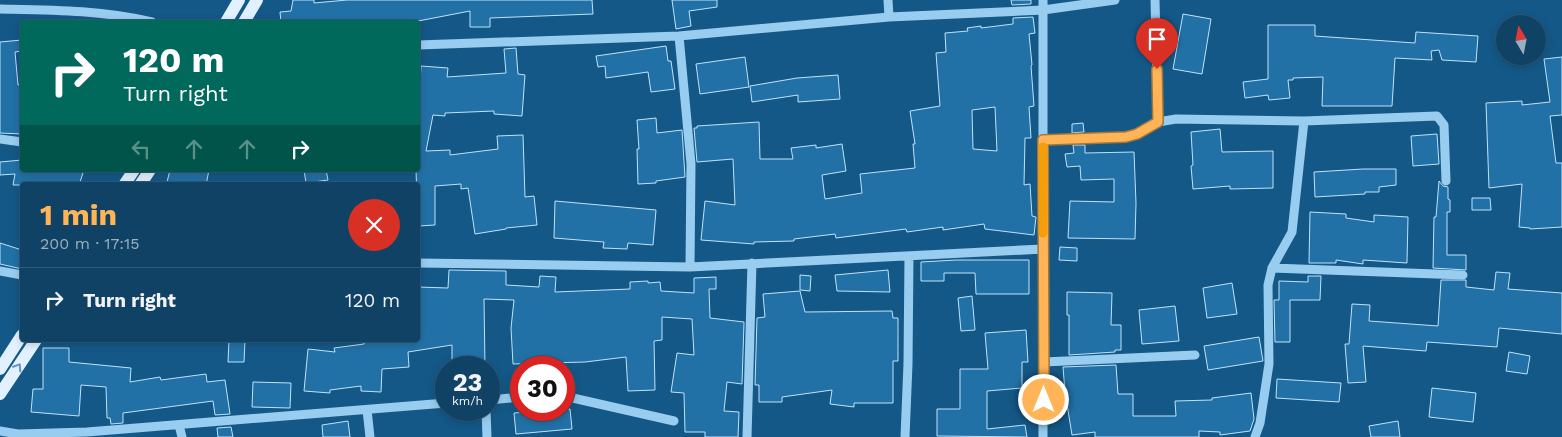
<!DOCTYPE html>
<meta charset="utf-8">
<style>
:root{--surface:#0f4265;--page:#1d4d6e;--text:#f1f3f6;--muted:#9bb0bf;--line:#2f5b79;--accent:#ffb557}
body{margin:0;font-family:"Work Sans",sans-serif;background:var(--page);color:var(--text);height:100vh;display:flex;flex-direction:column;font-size:19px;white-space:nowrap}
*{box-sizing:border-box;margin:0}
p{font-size:16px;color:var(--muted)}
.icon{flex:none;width:28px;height:28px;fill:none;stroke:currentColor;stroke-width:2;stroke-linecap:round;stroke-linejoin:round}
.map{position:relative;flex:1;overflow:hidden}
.panel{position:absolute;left:20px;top:182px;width:400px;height:160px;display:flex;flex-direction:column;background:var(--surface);border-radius:5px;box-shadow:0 2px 8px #0003,0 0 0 1px var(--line)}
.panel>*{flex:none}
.guide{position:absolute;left:20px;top:20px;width:400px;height:152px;border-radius:5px;box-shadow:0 2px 8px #0003,0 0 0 1px var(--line);background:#00695c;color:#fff;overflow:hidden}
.needle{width:32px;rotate:350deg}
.tools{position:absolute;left:1496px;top:15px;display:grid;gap:10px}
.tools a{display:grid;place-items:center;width:50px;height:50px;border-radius:50%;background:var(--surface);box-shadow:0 2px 8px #0003,0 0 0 1px var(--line);font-size:25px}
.speed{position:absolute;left:435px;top:356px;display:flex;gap:10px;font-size:25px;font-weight:700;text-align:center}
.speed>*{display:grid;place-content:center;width:65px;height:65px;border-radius:50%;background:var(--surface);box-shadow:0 2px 8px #0003,0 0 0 1px var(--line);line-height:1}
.speed small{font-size:12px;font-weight:400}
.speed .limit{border:8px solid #d22;background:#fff;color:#111}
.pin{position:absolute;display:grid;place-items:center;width:42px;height:42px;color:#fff;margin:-51px -21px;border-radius:50% 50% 50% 0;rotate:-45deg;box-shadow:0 0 5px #0007}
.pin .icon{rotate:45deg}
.me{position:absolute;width:55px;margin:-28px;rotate:0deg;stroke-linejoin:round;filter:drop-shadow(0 0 4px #0008)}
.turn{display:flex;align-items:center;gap:18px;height:105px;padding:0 20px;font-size:22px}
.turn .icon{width:65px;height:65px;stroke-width:2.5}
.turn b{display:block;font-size:35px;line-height:42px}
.lanes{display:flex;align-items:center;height:48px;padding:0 20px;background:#0003;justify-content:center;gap:25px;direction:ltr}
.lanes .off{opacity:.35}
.round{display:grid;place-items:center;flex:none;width:52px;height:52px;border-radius:26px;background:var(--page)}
.summary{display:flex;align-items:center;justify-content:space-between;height:85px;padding:0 20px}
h1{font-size:30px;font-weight:700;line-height:38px;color:var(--accent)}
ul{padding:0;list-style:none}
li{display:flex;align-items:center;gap:15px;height:65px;padding:0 20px;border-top:1px solid var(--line)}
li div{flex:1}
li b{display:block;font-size:19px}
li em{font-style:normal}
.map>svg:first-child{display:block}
.building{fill:#2271a6;stroke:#bfe3fb;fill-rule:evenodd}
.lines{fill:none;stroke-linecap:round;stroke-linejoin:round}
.minor{stroke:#99cdef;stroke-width:9}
.major{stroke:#e1f1ff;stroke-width:12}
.oneway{stroke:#6695b7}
.route-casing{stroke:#a67639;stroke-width:12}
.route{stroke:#ffb557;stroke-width:9}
.slow{stroke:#f59e0b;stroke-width:9}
</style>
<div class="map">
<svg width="1562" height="437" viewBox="0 0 1562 437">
<rect width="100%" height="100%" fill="#145887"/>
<path class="building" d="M 293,0 L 314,0 L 314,3 L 347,0 L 592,0 L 593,14 L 490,18 L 490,27 L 470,27 L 470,11 L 413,22 L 281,22 L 280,12 L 291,11 Z
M 672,0 L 717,0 L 717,7 L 689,11 L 691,26 L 676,29 Z
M 1011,0 L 1031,0 L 1031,4 L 1012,5 Z
M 1183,14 L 1211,19 L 1202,74 L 1173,69 Z
M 1033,17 L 1035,33 L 1029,34 L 1032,65 L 1031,66 L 1034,106 L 1029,107 L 1031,138 L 1025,138 L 1024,185 L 1030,184 L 1032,216 L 1036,217 L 1034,235 L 985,229 L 984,224 L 943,230 L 943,227 L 907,232 L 906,229 L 836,238 L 835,234 L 794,239 L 794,241 L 754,242 L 754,244 L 701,240 L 705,201 L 735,205 L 733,159 L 697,162 L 694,128 L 697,128 L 697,126 L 759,122 L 760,159 L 793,159 L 791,148 L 816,145 L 816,148 L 842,144 L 846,171 L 822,175 L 825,199 L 862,193 L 860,174 L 915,168 L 913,144 L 915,144 L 910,111 L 940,106 L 936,53 L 946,52 L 945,33 L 968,31 L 967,28 L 981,26 L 981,28 L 1013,24 L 1013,18 ZM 995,107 L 997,151 L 973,149 L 972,110 Z
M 1268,25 L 1315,25 L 1315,36 L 1415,43 L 1416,32 L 1478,36 L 1476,62 L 1442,60 L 1439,50 L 1431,51 L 1432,60 L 1395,58 L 1392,106 L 1322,106 L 1323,77 L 1293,78 L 1293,80 L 1288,80 L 1290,98 L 1269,100 L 1268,95 L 1245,98 L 1243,82 L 1268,79 Z
M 22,40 L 22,51 L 15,52 L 18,85 L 22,84 L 22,134 L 0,133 L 0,42 Z
M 666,46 L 668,61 L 671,61 L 675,89 L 651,92 L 648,72 L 606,78 L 605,66 L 598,67 L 596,56 Z
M 516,48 L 518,74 L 525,75 L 522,116 L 494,114 L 494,111 L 445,113 L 445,116 L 433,115 L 426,151 L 450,150 L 450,155 L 498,149 L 497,136 L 523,135 L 525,197 L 534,196 L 537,225 L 506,228 L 506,229 L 475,234 L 468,188 L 461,189 L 461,184 L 435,186 L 435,225 L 418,226 L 416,170 L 418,170 L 418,118 L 421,66 L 448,68 L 447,77 L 506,73 L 504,49 Z
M 745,57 L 749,87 L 700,94 L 696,64 Z
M 1562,57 L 1562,115 L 1550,116 L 1556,163 L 1562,163 L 1562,227 L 1530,229 L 1530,228 L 1519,227 L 1522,184 L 1489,188 L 1486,103 L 1522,101 L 1522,105 L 1550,102 L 1544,59 Z
M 838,75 L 840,99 L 798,102 L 798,95 L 752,102 L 750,86 L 797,78 Z
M 656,118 L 657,133 L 682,130 L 685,177 L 656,181 L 656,183 L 638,184 L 637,149 L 639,149 L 637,120 Z
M 1083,123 L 1084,132 L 1072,133 L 1072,124 Z
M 1220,129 L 1222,152 L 1273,151 L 1273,188 L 1230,189 L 1230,186 L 1193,189 L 1191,166 L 1193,165 L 1191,132 Z
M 1437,134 L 1439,164 L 1413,166 L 1411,136 Z
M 1073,145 L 1085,145 L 1085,153 L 1134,152 L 1136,203 L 1135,239 L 1068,238 L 1070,201 L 1114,202 L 1114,179 L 1081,180 L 1080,166 L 1067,167 L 1065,154 L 1074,153 Z
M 22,160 L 22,170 L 84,170 L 79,185 L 13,185 L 15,174 L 0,175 L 0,162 Z
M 1363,169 L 1396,169 L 1396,185 L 1379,187 L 1379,192 L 1365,192 L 1365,194 L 1315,197 L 1314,172 Z
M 170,170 L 209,170 L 206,185 L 183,185 L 167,182 Z
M 304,170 L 326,170 L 328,180 L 306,183 Z
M 1439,181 L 1443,186 L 1448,187 L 1448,199 L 1450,200 L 1450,212 L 1447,212 L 1447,255 L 1466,255 L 1466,270 L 1433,268 L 1434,217 L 1436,217 Z
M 1472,198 L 1490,198 L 1491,210 L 1472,210 Z
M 555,201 L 656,210 L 653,245 L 628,243 L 627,249 L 603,248 L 604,242 L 554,238 Z
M 1310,212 L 1346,214 L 1346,218 L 1374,222 L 1374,215 L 1408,217 L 1407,263 L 1363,260 L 1363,264 L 1336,260 L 1336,263 L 1309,263 Z
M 0,243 L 22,250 L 22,269 L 0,264 Z
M 1060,247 L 1077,248 L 1077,261 L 1059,260 Z
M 956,260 L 1029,260 L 1029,294 L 976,294 L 975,273 L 944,273 L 944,281 L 921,281 L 921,262 Z
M 449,270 L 506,271 L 506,285 L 539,287 L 540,276 L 556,277 L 555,292 L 630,289 L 630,282 L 648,281 L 648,283 L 660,282 L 661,291 L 694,293 L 694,278 L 716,277 L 716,289 L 709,289 L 710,318 L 744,322 L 742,384 L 727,382 L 724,411 L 739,412 L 738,437 L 705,437 L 705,432 L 685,432 L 684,393 L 671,392 L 677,353 L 694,355 L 692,319 L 662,317 L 662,340 L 654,341 L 655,390 L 628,391 L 626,357 L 585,362 L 513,364 L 511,328 L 514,300 L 484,299 L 485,368 L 452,368 L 452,345 L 408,352 L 409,367 L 382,369 L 381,392 L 361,391 L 361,386 L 330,390 L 330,393 L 304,391 L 308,349 L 335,352 L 334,348 L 364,344 L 364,340 L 418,340 L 418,287 L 448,288 Z
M 888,270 L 890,292 L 837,291 L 835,275 Z
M 1496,272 L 1510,273 L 1508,289 L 1562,293 L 1562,334 L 1499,328 L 1497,347 L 1427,342 L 1426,351 L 1363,346 L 1366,382 L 1348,383 L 1345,344 L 1349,344 L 1352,304 L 1370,305 L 1369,321 L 1438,326 L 1441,280 L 1466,280 L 1466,287 L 1494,290 Z
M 800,275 L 811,276 L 810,291 L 800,290 Z
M 1308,276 L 1321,276 L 1320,300 L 1290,300 L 1290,342 L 1275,342 L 1274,300 L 1279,300 L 1279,281 L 1308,282 Z
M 1232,283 L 1237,314 L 1207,318 L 1203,288 Z
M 800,291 L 805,312 L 892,311 L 893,318 L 898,318 L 898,361 L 893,361 L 893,403 L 854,403 L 854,407 L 830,404 L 832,390 L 782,397 L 782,402 L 759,402 L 759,385 L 755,385 L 757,318 L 765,317 L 763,294 Z
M 1067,292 L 1112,293 L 1111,325 L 1121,325 L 1121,350 L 1115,350 L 1115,352 L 1069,355 L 1069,315 L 1067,315 Z
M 972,296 L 975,330 L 961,331 L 958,298 Z
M 1175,306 L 1179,341 L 1142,344 L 1139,310 Z
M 1026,330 L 1028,362 L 1022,362 L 1022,388 L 987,391 L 987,429 L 1025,425 L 1027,437 L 937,436 L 937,409 L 960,409 L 960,369 L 988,369 L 985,333 Z
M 1259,337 L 1263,361 L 1208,370 L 1204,346 Z
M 229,340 L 245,340 L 244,362 L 228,362 Z
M 43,348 L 69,348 L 69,362 L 131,368 L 130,382 L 160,377 L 161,380 L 206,374 L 207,382 L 225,380 L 230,414 L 215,415 L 213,401 L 123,413 L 123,423 L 111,424 L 110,418 L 107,418 L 106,387 L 81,385 L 79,416 L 31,412 L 33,389 L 43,389 Z
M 1509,352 L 1530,356 L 1527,374 L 1506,371 Z
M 1116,365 L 1118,394 L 1133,394 L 1133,416 L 1176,416 L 1175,401 L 1212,400 L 1212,398 L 1251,393 L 1254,419 L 1250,431 L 1220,435 L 1220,432 L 1199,431 L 1199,437 L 1095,437 L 1095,432 L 1072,435 L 1065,392 L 1063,367 Z
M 1277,379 L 1341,383 L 1339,402 L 1276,398 Z
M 253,382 L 291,383 L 290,408 L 252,407 Z
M 1432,388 L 1476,393 L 1473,422 L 1429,417 Z
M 564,409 L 570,409 L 572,429 L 516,434 L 514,413 Z
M 348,421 L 350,437 L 323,437 L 322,425 Z
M 1398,421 L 1400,437 L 1371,437 L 1369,426 Z
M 231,427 L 233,437 L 218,437 L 217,428 Z"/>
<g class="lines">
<path class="minor" d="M 888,0 L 889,17
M 1043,0 L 1043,437
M 1155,0 L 1158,122
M 0,9 C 51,10 102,10 152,22
M 679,36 L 691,164 L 690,267
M 418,45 L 679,36 L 889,17 L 1043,10 L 1115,0
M 0,139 L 22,142
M 1043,140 L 1126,137 L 1137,134 L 1158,122 L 1176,119 L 1304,121 L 1437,116 L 1444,125 L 1446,181
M 418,263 L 690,267 L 1043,249
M 1272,268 L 1463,275
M 0,271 L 22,275
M 1044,362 L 1195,355
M 564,396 L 674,421
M 489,400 L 521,397
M 367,410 L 370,437
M 486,410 L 487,437
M 179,425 L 182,437
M 0,431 L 18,434 L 87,432 L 446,403
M 747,437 L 752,263
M 905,437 L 908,364 L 909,256
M 1255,437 L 1260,423 L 1269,364 L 1268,285 L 1272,268 L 1292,232 L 1304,121"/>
<path class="major" d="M 226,22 L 239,0
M 244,22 L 257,0
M 124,185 L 134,170
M 140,185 L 150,170
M 0,369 L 22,335
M 0,394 L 36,340"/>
</g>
<defs><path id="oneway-chevron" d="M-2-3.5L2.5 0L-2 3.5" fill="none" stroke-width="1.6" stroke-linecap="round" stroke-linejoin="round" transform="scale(1.25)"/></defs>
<use class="oneway" href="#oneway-chevron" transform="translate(18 367) rotate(-57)"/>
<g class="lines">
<g class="route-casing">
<path id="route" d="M 1044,400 L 1043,140 L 1126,137 L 1137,134 L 1158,122 L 1157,69"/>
</g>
<use href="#route" class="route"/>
<path class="slow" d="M 1043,233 L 1043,147"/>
</g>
</svg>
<div class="tools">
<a><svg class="needle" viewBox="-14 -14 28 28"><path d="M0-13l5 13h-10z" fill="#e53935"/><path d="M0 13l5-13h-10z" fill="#9bb0bf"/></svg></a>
</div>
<div class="speed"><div>23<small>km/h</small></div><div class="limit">30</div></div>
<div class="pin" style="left:1157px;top:69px;background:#d93025"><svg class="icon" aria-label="arrive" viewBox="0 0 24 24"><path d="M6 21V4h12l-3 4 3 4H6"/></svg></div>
<svg class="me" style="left:1044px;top:400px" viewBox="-20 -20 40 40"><circle r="17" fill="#ffb557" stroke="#fff" stroke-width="3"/><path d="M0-11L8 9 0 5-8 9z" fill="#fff"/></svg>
<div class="guide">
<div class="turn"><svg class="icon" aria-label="right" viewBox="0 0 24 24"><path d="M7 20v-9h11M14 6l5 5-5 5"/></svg><div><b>120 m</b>Turn right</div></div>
<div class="lanes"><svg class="icon off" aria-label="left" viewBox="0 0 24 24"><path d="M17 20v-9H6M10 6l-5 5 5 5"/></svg><svg class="icon off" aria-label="ahead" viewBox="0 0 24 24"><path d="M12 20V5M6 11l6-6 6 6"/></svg><svg class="icon off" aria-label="ahead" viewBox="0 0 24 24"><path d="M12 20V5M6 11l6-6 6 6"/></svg><svg class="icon" aria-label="right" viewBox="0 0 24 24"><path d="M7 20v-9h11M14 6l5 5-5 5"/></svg></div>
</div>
<section class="panel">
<div class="summary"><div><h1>1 min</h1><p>200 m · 17:15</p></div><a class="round" style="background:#d93025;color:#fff"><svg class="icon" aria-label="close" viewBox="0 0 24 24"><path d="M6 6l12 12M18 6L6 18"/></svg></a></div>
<ul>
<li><svg class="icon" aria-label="right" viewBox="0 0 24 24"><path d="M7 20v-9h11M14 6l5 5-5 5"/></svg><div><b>Turn right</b></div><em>120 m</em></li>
</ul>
</section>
</div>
